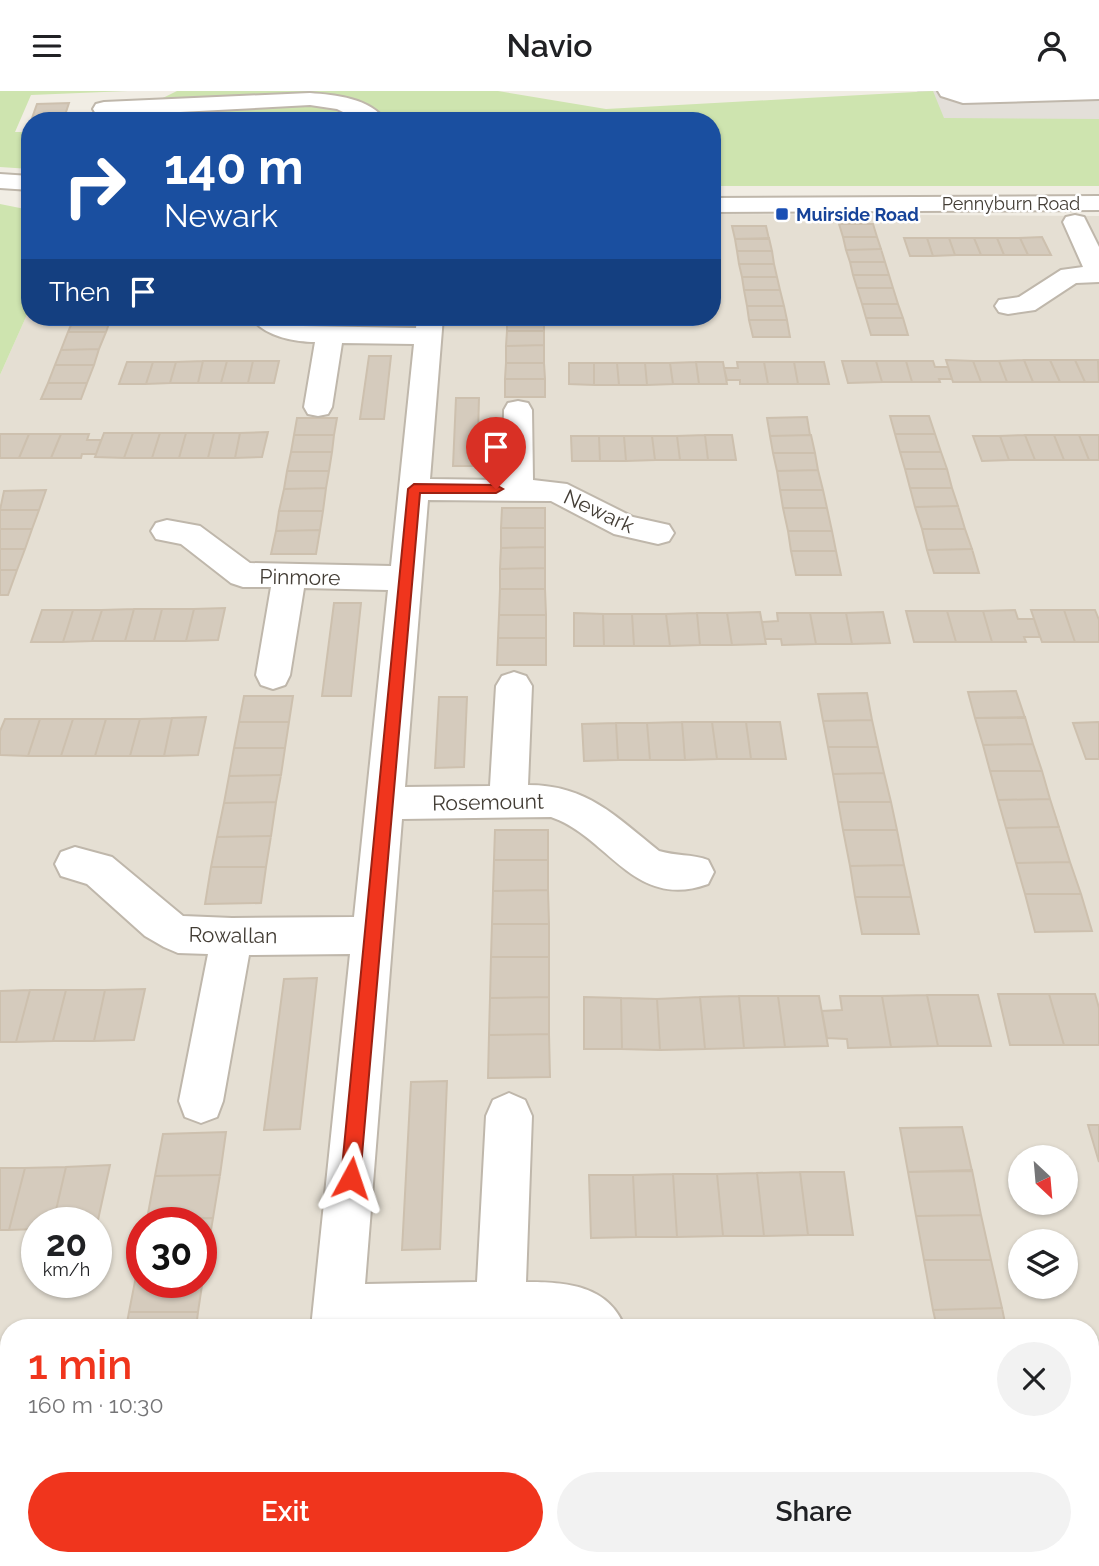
<!DOCTYPE html>
<meta charset="utf-8">
<style>
:root{--surface:#fff;--page:#f2f2f2;--text:#202124;--muted:#757577;--accent:#f0351d}
body{margin:0;font-family:Raleway,sans-serif;background:var(--page);color:var(--text);height:100vh;display:flex;flex-direction:column;font-size:26px;white-space:nowrap}
*{box-sizing:border-box;margin:0}
p{font-size:23px;color:var(--muted)}
.icon{flex:none;width:38px;height:38px;fill:none;stroke:currentColor;stroke-width:2;stroke-linecap:round;stroke-linejoin:round}
.map{position:relative;flex:1;overflow:hidden}
.drawer{position:absolute;left:0px;top:1228px;width:1099px;height:247px;display:flex;flex-direction:column;background:var(--surface);border-radius:28px 28px 0 0;box-shadow:0 2px 5px #0004}
.drawer>*{flex:none}
.banner{position:absolute;left:21px;top:21px;width:700px;height:214px;border-radius:28px;box-shadow:0 2px 5px #0004;background:#1a4fa0;color:#fff;overflow:hidden}
.needle{width:46px;rotate:154deg}
.controls{position:absolute;left:1008px;top:1054px;display:grid;gap:14px}
.controls a{display:grid;place-items:center;width:70px;height:70px;border-radius:50%;background:var(--surface);box-shadow:0 2px 5px #0004;font-size:35px}
.speed{position:absolute;left:21px;top:1116px;display:flex;gap:14px;font-size:35px;font-weight:700;text-align:center}
.speed>*{display:grid;place-content:center;width:91px;height:91px;border-radius:50%;background:var(--surface);box-shadow:0 2px 5px #0004;line-height:1}
.speed small{font-size:18px;font-weight:400}
.speed .limit{border:10px solid #d22;background:#fff;color:#111}
.pin{position:absolute;display:grid;place-items:center;width:60px;height:60px;color:#fff;margin:-72px -30px;border-radius:50% 50% 50% 0;rotate:-45deg;box-shadow:0 0 7px #0007}
.pin .icon{rotate:45deg}
.me{position:absolute;width:77px;margin:-38px;rotate:5deg;stroke-linejoin:round;filter:drop-shadow(0 0 5px #0008)}
.turn{display:flex;align-items:center;gap:24px;height:147px;padding:0 28px;font-size:32px}
.turn .icon{width:91px;height:91px;stroke-width:2.5}
.turn b{display:block;font-size:49px;line-height:60px}
.then{display:flex;align-items:center;height:66px;padding:0 28px;background:#0003;gap:14px;font-size:26px}
.round{display:grid;place-items:center;flex:none;width:74px;height:74px;border-radius:37px;background:var(--page)}
.overview{display:flex;align-items:center;justify-content:space-between;height:119px;padding:0 28px}
h1{font-size:42px;font-weight:600;line-height:52px;color:var(--accent)}
.primary-button{display:flex;gap:14px;margin-top:auto;padding:14px 28px}
.primary-button a{flex:1;height:80px;border-radius:42px;background:var(--accent);color:#fff;font-size:28px;font-weight:600;line-height:80px;text-align:center}
.primary-button a+a{background:var(--page);color:var(--text)}
header{display:flex;justify-content:space-between;align-items:center;height:91px;padding:0 28px;background:var(--surface);font-size:32px;font-weight:600}
.map>svg:first-child{display:block}
.residential{fill:#e5dfd3;fill-rule:evenodd}
.industrial{fill:#e3dfd9}
.green{fill:#cee4af}
.building{fill:#d5cbbd;stroke:#cdc0ae;stroke-width:2}
.lines{fill:none;stroke-linecap:round;stroke-linejoin:round}
.minor-casing{stroke:#bfb7ab;stroke-width:4}
.minor{fill:#fff;fill-rule:evenodd}
.route{fill:#f0351d;stroke:#9c2213;stroke-width:2}
.transit-dot{fill:#1a4fb4;stroke:#fff;stroke-width:2.5}
.labels{text-anchor:middle;dominant-baseline:central;stroke-width:5;stroke-linejoin:round;paint-order:stroke}
.far-street-label{font-size:18px;fill:#433d35;stroke:#fff}
.far-transit-label{font-size:18px;font-weight:bold;fill:#164399;stroke:#fff;text-anchor:start}
.street-label{font-size:21px;fill:#433d35;stroke:#fff}
</style>
<header><svg class="icon" aria-label="menu" viewBox="0 0 24 24"><path d="M4 6h16M4 12h16M4 18h16"/></svg>Navio<svg class="icon" aria-label="person" viewBox="0 0 24 24"><circle cx="12" cy="8" r="4"/><path d="M4 21q1-7 8-7t8 7"/></svg></header>
<div class="map">
<svg width="1099" height="1475" viewBox="0 0 1099 1475">
<rect width="100%" height="100%" fill="#f1ede4"/>
<path class="residential" d="M 712,123 L 1099,125 L 1099,1475 L 0,1475 L 0,284 L 30,217 L 30,226 L 712,226 ZM 1020,1066 L 1066,1066 L 1066,1111 L 1020,1111 ZM 37,1132 L 96,1132 L 96,1192 L 37,1192 ZM 142,1132 L 201,1132 L 201,1192 L 142,1192 ZM 1020,1150 L 1066,1150 L 1066,1195 L 1020,1195 ZM 9,1237 L 1090,1237 L 1090,1466 L 9,1466 Z"/>
<path class="industrial" d="M 917,0 L 1099,0 L 1099,30 L 938,32 Z"/>
<path class="green" d="M 0,0 L 128,0 L 31,4 L 15,41 L 30,41 L 30,78 L 0,76 Z
M 177,0 L 498,0 L 606,18 L 933,0 L 944,27 L 1099,28 L 1099,95 L 712,95 L 712,30 L 116,30 Z
M 0,113 L 30,119 L 30,217 L 0,284 Z"/>
<path class="building" d="M 69,12 L 63,30 L 31,30 L 37,13 Z
M 839,133 L 873,133 L 877,146 L 843,146 Z
M 732,135 L 766,135 L 769,148 L 735,148 Z
M 843,146 L 877,146 L 881,158 L 846,159 Z
M 1042,146 L 1051,164 L 1028,164 L 1020,147 Z
M 769,147 L 772,160 L 737,160 L 735,148 Z
M 904,147 L 927,147 L 933,165 L 910,165 Z
M 927,147 L 949,147 L 955,164 L 933,165 Z
M 949,147 L 974,147 L 981,164 L 955,164 Z
M 974,147 L 997,147 L 1004,164 L 981,164 Z
M 997,147 L 1020,147 L 1028,164 L 1004,164 Z
M 881,158 L 885,171 L 850,171 L 846,159 Z
M 737,160 L 772,160 L 774,173 L 739,173 Z
M 850,171 L 885,171 L 889,184 L 853,184 Z
M 739,173 L 774,173 L 777,186 L 742,186 Z
M 853,184 L 889,184 L 893,197 L 857,197 Z
M 742,186 L 777,186 L 780,199 L 744,199 Z
M 857,197 L 893,197 L 898,213 L 862,213 Z
M 744,199 L 780,199 L 784,215 L 747,215 Z
M 862,213 L 898,213 L 903,227 L 866,227 Z
M 747,215 L 784,215 L 787,229 L 749,229 Z
M 318,226 L 355,226 L 354,231 L 317,231 Z
M 507,226 L 544,226 L 544,240 L 507,240 Z
M 74,227 L 111,227 L 106,241 L 68,241 Z
M 866,227 L 903,227 L 908,244 L 871,244 Z
M 749,229 L 787,229 L 790,246 L 753,246 Z
M 507,240 L 544,240 L 544,254 L 506,255 Z
M 68,241 L 106,241 L 99,258 L 61,259 Z
M 544,254 L 544,272 L 506,272 L 506,255 Z
M 99,258 L 94,274 L 55,274 L 61,259 Z
M 369,265 L 391,265 L 384,328 L 360,328 Z
M 946,269 L 973,270 L 981,291 L 953,291 Z
M 1024,269 L 1050,269 L 1060,291 L 1033,291 Z
M 1024,269 L 1033,291 L 1007,291 L 999,270 Z
M 1050,269 L 1075,269 L 1085,291 L 1060,291 Z
M 1075,269 L 1098,269 L 1099,291 L 1085,291 Z
M 203,270 L 198,292 L 170,292 L 176,271 Z
M 203,270 L 227,270 L 221,292 L 198,292 Z
M 227,270 L 253,270 L 248,292 L 221,292 Z
M 253,270 L 279,270 L 274,292 L 248,292 Z
M 842,270 L 876,270 L 882,291 L 848,292 Z
M 876,270 L 906,270 L 912,291 L 882,291 Z
M 906,270 L 933,270 L 935,276 L 948,276 L 952,288 L 939,288 L 940,291 L 912,291 Z
M 973,270 L 999,270 L 1007,291 L 981,291 Z
M 127,271 L 153,271 L 146,293 L 119,293 Z
M 153,271 L 176,271 L 170,292 L 146,293 Z
M 696,271 L 699,293 L 673,293 L 670,272 Z
M 696,271 L 723,271 L 727,293 L 699,293 Z
M 737,271 L 764,271 L 768,293 L 740,293 L 740,289 L 727,289 L 724,277 L 738,277 Z
M 764,271 L 794,271 L 798,293 L 768,293 Z
M 794,271 L 824,271 L 829,293 L 798,293 Z
M 506,272 L 544,272 L 545,288 L 505,288 Z
M 569,272 L 594,272 L 594,294 L 569,293 Z
M 594,272 L 617,272 L 619,294 L 594,294 Z
M 617,272 L 645,272 L 647,294 L 619,294 Z
M 645,272 L 670,272 L 673,293 L 647,294 Z
M 55,274 L 94,274 L 87,292 L 48,292 Z
M 505,288 L 545,288 L 545,306 L 505,306 Z
M 48,292 L 87,292 L 81,308 L 41,308 Z
M 456,307 L 479,307 L 477,375 L 453,375 Z
M 890,325 L 929,325 L 935,343 L 895,343 Z
M 807,326 L 810,344 L 770,345 L 767,327 Z
M 297,327 L 337,327 L 334,344 L 294,344 Z
M 268,341 L 262,366 L 235,367 L 240,342 Z
M 104,342 L 133,342 L 124,367 L 95,366 Z
M 133,342 L 160,342 L 152,367 L 124,367 Z
M 160,342 L 186,342 L 179,367 L 152,367 Z
M 186,342 L 214,342 L 208,367 L 179,367 Z
M 214,342 L 240,342 L 235,367 L 208,367 Z
M 0,343 L 29,343 L 19,367 L 0,367 Z
M 29,343 L 61,343 L 51,367 L 19,367 Z
M 61,343 L 89,343 L 87,349 L 101,349 L 96,363 L 82,363 L 81,367 L 51,367 Z
M 895,343 L 935,343 L 941,361 L 900,361 Z
M 294,344 L 334,344 L 332,361 L 291,361 Z
M 705,344 L 708,369 L 680,369 L 677,345 Z
M 705,344 L 732,344 L 736,369 L 708,369 Z
M 811,344 L 815,362 L 773,362 L 770,345 Z
M 1025,344 L 1035,369 L 1009,369 L 1000,345 Z
M 1025,344 L 1054,344 L 1064,369 L 1035,369 Z
M 1054,344 L 1079,344 L 1089,369 L 1064,369 Z
M 1079,344 L 1099,344 L 1099,369 L 1089,369 Z
M 571,345 L 599,345 L 600,370 L 572,370 Z
M 599,345 L 624,345 L 626,370 L 600,370 Z
M 624,345 L 652,345 L 655,369 L 626,370 Z
M 652,345 L 677,345 L 680,369 L 655,369 Z
M 973,345 L 1000,345 L 1009,369 L 982,370 Z
M 291,361 L 332,361 L 329,380 L 287,380 Z
M 900,361 L 941,361 L 947,378 L 905,378 Z
M 773,362 L 815,362 L 818,379 L 777,380 Z
M 905,378 L 947,378 L 952,397 L 910,397 Z
M 818,379 L 823,399 L 780,399 L 777,380 Z
M 287,380 L 329,380 L 326,397 L 284,398 Z
M 326,397 L 323,420 L 279,420 L 284,398 Z
M 910,397 L 952,397 L 958,415 L 915,416 Z
M 46,399 L 39,419 L 0,419 L 4,400 Z
M 780,399 L 823,399 L 827,417 L 783,417 Z
M 958,415 L 965,438 L 922,438 L 915,416 Z
M 502,417 L 545,417 L 545,437 L 501,437 Z
M 783,417 L 827,417 L 832,440 L 788,440 Z
M 0,419 L 39,419 L 32,438 L 0,438 Z
M 279,420 L 323,420 L 320,439 L 276,440 Z
M 501,437 L 545,437 L 545,456 L 501,457 Z
M 0,438 L 32,438 L 25,458 L 0,458 Z
M 922,438 L 965,438 L 972,458 L 927,459 Z
M 320,439 L 316,463 L 271,463 L 276,440 Z
M 788,440 L 832,440 L 836,460 L 791,460 Z
M 545,456 L 545,477 L 500,478 L 501,457 Z
M 0,458 L 25,458 L 17,479 L 0,479 Z
M 972,458 L 979,482 L 934,482 L 927,459 Z
M 791,460 L 836,460 L 841,484 L 796,484 Z
M 545,477 L 545,498 L 500,498 L 500,478 Z
M 0,479 L 17,479 L 8,504 L 0,504 Z
M 500,498 L 545,498 L 546,524 L 499,524 Z
M 334,512 L 361,512 L 351,605 L 322,605 Z
M 225,517 L 218,549 L 186,550 L 194,518 Z
M 134,518 L 125,550 L 92,550 L 102,519 Z
M 134,518 L 162,518 L 154,550 L 125,550 Z
M 162,518 L 194,518 L 186,550 L 154,550 Z
M 42,519 L 73,519 L 63,551 L 31,551 Z
M 73,519 L 102,519 L 92,550 L 63,551 Z
M 1015,519 L 1018,528 L 1034,528 L 1040,546 L 1024,546 L 1026,551 L 992,551 L 983,520 Z
M 1031,519 L 1064,519 L 1075,551 L 1042,551 Z
M 1064,519 L 1095,519 L 1099,529 L 1099,551 L 1075,551 Z
M 906,520 L 947,520 L 956,551 L 914,551 Z
M 947,520 L 983,520 L 992,551 L 956,551 Z
M 760,521 L 766,553 L 732,554 L 727,522 Z
M 883,521 L 890,552 L 852,553 L 846,522 Z
M 574,522 L 603,523 L 604,555 L 574,555 Z
M 697,522 L 700,554 L 670,555 L 666,523 Z
M 697,522 L 727,522 L 732,554 L 700,554 Z
M 777,522 L 810,522 L 816,553 L 782,554 L 781,548 L 765,548 L 762,531 L 778,530 Z
M 810,522 L 846,522 L 852,553 L 816,553 Z
M 603,523 L 632,523 L 634,555 L 604,555 Z
M 632,523 L 666,523 L 670,555 L 634,555 Z
M 499,524 L 546,524 L 546,547 L 498,547 Z
M 498,547 L 546,547 L 546,574 L 497,574 Z
M 1016,600 L 1025,627 L 975,627 L 968,601 Z
M 867,602 L 872,629 L 823,630 L 818,603 Z
M 244,605 L 293,605 L 289,631 L 239,631 Z
M 439,606 L 467,606 L 464,676 L 435,677 Z
M 206,626 L 198,664 L 164,665 L 172,627 Z
M 1025,626 L 1033,653 L 983,654 L 975,627 Z
M 172,627 L 164,665 L 130,665 L 140,628 Z
M 5,628 L 40,628 L 28,665 L 0,664 L 0,640 Z
M 40,628 L 73,628 L 61,665 L 28,665 Z
M 73,628 L 106,628 L 95,665 L 61,665 Z
M 106,628 L 140,628 L 130,665 L 95,665 Z
M 872,629 L 878,656 L 828,656 L 823,630 Z
M 239,631 L 289,631 L 285,657 L 234,657 Z
M 682,631 L 685,669 L 650,669 L 647,632 Z
M 682,631 L 712,631 L 717,668 L 685,669 Z
M 712,631 L 746,631 L 751,668 L 717,668 Z
M 746,631 L 780,631 L 786,668 L 751,668 Z
M 1099,631 L 1099,668 L 1086,668 L 1073,632 Z
M 616,632 L 618,669 L 584,670 L 582,633 Z
M 616,632 L 647,632 L 650,669 L 618,669 Z
M 1033,653 L 1042,680 L 990,680 L 983,654 Z
M 828,656 L 878,656 L 884,682 L 833,683 Z
M 234,657 L 285,657 L 281,684 L 229,685 Z
M 990,680 L 1042,680 L 1050,708 L 998,709 Z
M 884,682 L 891,711 L 838,711 L 833,683 Z
M 281,684 L 276,711 L 224,712 L 229,685 Z
M 1050,708 L 1059,736 L 1006,737 L 998,709 Z
M 276,711 L 271,745 L 217,746 L 224,712 Z
M 838,711 L 891,711 L 897,739 L 843,739 Z
M 1059,736 L 1070,771 L 1016,772 L 1006,737 Z
M 495,739 L 548,739 L 548,769 L 494,769 Z
M 843,739 L 897,739 L 904,774 L 850,775 Z
M 271,745 L 266,776 L 211,776 L 217,746 Z
M 494,769 L 548,769 L 548,799 L 493,800 Z
M 1070,771 L 1081,803 L 1025,803 L 1016,772 Z
M 904,774 L 911,806 L 855,806 L 850,775 Z
M 211,776 L 266,776 L 261,812 L 205,813 Z
M 548,799 L 549,833 L 492,833 L 493,800 Z
M 1025,803 L 1081,803 L 1092,840 L 1035,841 Z
M 855,806 L 911,806 L 919,843 L 862,843 Z
M 492,833 L 549,833 L 549,866 L 491,866 Z
M 491,866 L 549,866 L 549,906 L 490,907 Z
M 317,887 L 300,1038 L 264,1039 L 284,888 Z
M 145,898 L 134,949 L 94,950 L 105,899 Z
M 30,899 L 16,951 L 0,951 L 0,900 Z
M 30,899 L 66,899 L 53,950 L 16,951 Z
M 66,899 L 105,899 L 94,950 L 53,950 Z
M 998,903 L 1049,903 L 1064,954 L 1010,954 Z
M 1049,903 L 1095,903 L 1099,917 L 1099,954 L 1064,954 Z
M 927,904 L 938,955 L 891,956 L 882,905 Z
M 927,904 L 978,904 L 991,955 L 938,955 Z
M 739,905 L 744,957 L 705,958 L 700,906 Z
M 739,905 L 778,905 L 785,956 L 744,957 Z
M 778,905 L 819,905 L 828,955 L 785,956 Z
M 840,905 L 882,905 L 891,956 L 848,957 L 847,948 L 827,947 L 822,920 L 842,919 Z
M 549,906 L 549,943 L 489,944 L 490,907 Z
M 584,906 L 621,907 L 622,958 L 584,958 Z
M 700,906 L 705,958 L 660,959 L 657,908 Z
M 621,907 L 657,908 L 660,959 L 622,958 Z
M 549,943 L 550,986 L 488,987 L 489,944 Z
M 447,990 L 440,1158 L 402,1159 L 411,991 Z
M 1088,1034 L 1099,1034 L 1099,1071 Z
M 962,1036 L 972,1080 L 908,1081 L 900,1037 Z
M 226,1041 L 220,1084 L 155,1085 L 163,1043 Z
M 110,1074 L 96,1138 L 96,1132 L 53,1132 L 66,1076 Z
M 66,1076 L 53,1132 L 37,1132 L 37,1138 L 9,1139 L 25,1077 Z
M 0,1077 L 25,1077 L 9,1139 L 0,1139 Z
M 972,1079 L 981,1124 L 916,1125 L 908,1081 Z
M 800,1081 L 808,1144 L 764,1145 L 757,1082 Z
M 800,1081 L 844,1081 L 853,1144 L 808,1144 Z
M 757,1082 L 764,1145 L 723,1145 L 717,1083 Z
M 673,1083 L 717,1083 L 723,1145 L 677,1146 Z
M 673,1083 L 677,1146 L 636,1146 L 633,1084 Z
M 220,1084 L 213,1127 L 147,1128 L 155,1085 Z
M 589,1084 L 633,1084 L 636,1146 L 591,1147 Z
M 981,1124 L 991,1169 L 924,1169 L 916,1125 Z
M 213,1127 L 205,1174 L 201,1174 L 201,1132 L 146,1132 L 147,1128 Z
M 924,1169 L 991,1169 L 1002,1217 L 933,1219 Z
M 201,1174 L 205,1174 L 198,1221 L 129,1221 L 138,1175 L 142,1175 L 142,1192 L 201,1192 Z
M 1002,1217 L 1006,1237 L 937,1237 L 933,1219 Z
M 129,1221 L 198,1221 L 196,1237 L 126,1237 Z
M 476,1466 L 553,1466 L 553,1475 L 476,1475 Z"/>
<g class="lines">
<g class="minor-casing">
<path id="minor" d="M 938,0 L 1099,0 L 1099,8 L 963,12 L 941,5 Z
M 310,2 C 336,4 370,7 386,30 L 361,30 L 337,18 L 310,14 L 104,25 L 96,23 L 93,18 L 96,13 L 104,11 Z
M 0,83 L 30,85 L 30,99 L 0,97 Z
M 1099,105 L 1099,119 L 712,121 L 712,107 Z
M 1075,124 L 1084,126 L 1099,156 L 1099,191 L 1076,192 L 1035,219 L 1008,223 L 999,221 L 995,215 L 999,209 L 1019,206 L 1061,179 L 1083,176 L 1063,131 L 1066,126 Z
M 251,226 L 284,226 L 302,235 L 416,237 L 417,226 L 443,226 L 430,388 L 503,389 L 504,319 L 508,312 L 518,310 L 528,312 L 532,319 L 533,389 L 567,393 L 633,426 L 669,434 L 674,442 L 669,450 L 658,453 L 614,443 L 551,410 L 428,409 L 405,696 L 490,695 L 496,595 L 502,585 L 514,581 L 526,585 L 532,595 L 528,694 C 587,694 615,725 659,760 C 675,765 692,763 708,769 L 714,781 L 708,793 C 634,820 608,745 551,726 L 402,728 L 365,1193 L 477,1191 L 486,1025 L 493,1009 L 509,1002 L 525,1009 L 532,1025 L 526,1191 C 566,1191 609,1194 625,1237 L 311,1237 L 350,863 L 249,864 L 223,1010 L 217,1026 L 201,1032 L 185,1026 L 179,1010 L 208,863 L 178,862 L 164,856 L 145,845 L 87,793 L 61,785 L 55,773 L 61,761 L 75,756 L 112,766 L 183,825 L 232,827 L 354,826 L 388,499 L 304,497 L 290,584 L 285,594 L 273,598 L 261,594 L 256,584 L 271,496 L 243,496 L 231,492 L 181,453 L 156,448 L 151,440 L 156,432 L 167,429 L 200,435 L 250,472 L 391,475 L 414,253 L 342,252 L 332,316 L 328,323 L 318,325 L 308,323 L 304,316 L 315,251 C 294,251 263,245 251,226 Z
M 0,1357 L 9,1361 L 9,1423 L 0,1419 Z
M 98,1466 L 154,1466 L 153,1475 L 97,1475 Z
M 288,1466 L 344,1466 L 343,1475 L 287,1475 Z"/>
</g>
<use href="#minor" class="minor"/>
</g>
<path class="route" d="M 414,393 L 496,394 L 503,398 L 496,402 L 420,402 L 360,1087 L 357,1094 L 351,1096 L 344,1094 L 341,1087 L 408,398 Z"/>
<rect class="transit-dot" x="775" y="116" width="14" height="14" rx="3.5"/>
<g class="labels">
<g class="far-street-label">
<text x="1011" y="112">Pennyburn Road</text>
</g>
<g class="far-transit-label">
<text x="796" y="123">Muirside Road</text>
</g>
<g class="street-label">
<text transform="translate(599 420) rotate(25)">Newark</text>
<text transform="translate(300 486) rotate(1)">Pinmore</text>
<text transform="translate(488 711) rotate(-1)">Rosemount</text>
<text transform="translate(233 844) rotate(1)">Rowallan</text>
</g>
</g>
</svg>
<div class="controls">
<a><svg class="needle" viewBox="-14 -14 28 28"><path d="M0-13l5 13h-10z" fill="#e53935"/><path d="M0 13l5-13h-10z" fill="#757577"/></svg></a>
<a><svg class="icon" aria-label="layers" viewBox="0 0 24 24"><path d="M12 4l9 5-9 5-9-5zM3 14l9 5 9-5"/></svg></a>
</div>
<div class="speed"><div>20<small>km/h</small></div><div class="limit">30</div></div>
<div class="pin" style="left:496px;top:398px;background:#d93025"><svg class="icon" aria-label="arrive" viewBox="0 0 24 24"><path d="M6 21V4h12l-3 4 3 4H6"/></svg></div>
<svg class="me" style="left:351px;top:1087px" viewBox="-20 -20 40 40"><path d="M0-17L14 15 0 8-14 15z" fill="#f0351d" stroke="#fff" stroke-width="4"/></svg>
<div class="banner">
<div class="turn"><svg class="icon" aria-label="right" viewBox="0 0 24 24"><path d="M7 20v-9h11M14 6l5 5-5 5"/></svg><div><b>140 m</b>Newark</div></div>
<div class="then">Then<svg class="icon" aria-label="arrive" viewBox="0 0 24 24"><path d="M6 21V4h12l-3 4 3 4H6"/></svg></div>
</div>
<section class="drawer">
<div class="overview"><div><h1>1 min</h1><p>160 m · 10:30</p></div><a class="round"><svg class="icon" aria-label="close" viewBox="0 0 24 24"><path d="M6 6l12 12M18 6L6 18"/></svg></a></div>
<div class="primary-button"><a>Exit</a><a>Share</a></div>
</section>
</div>
